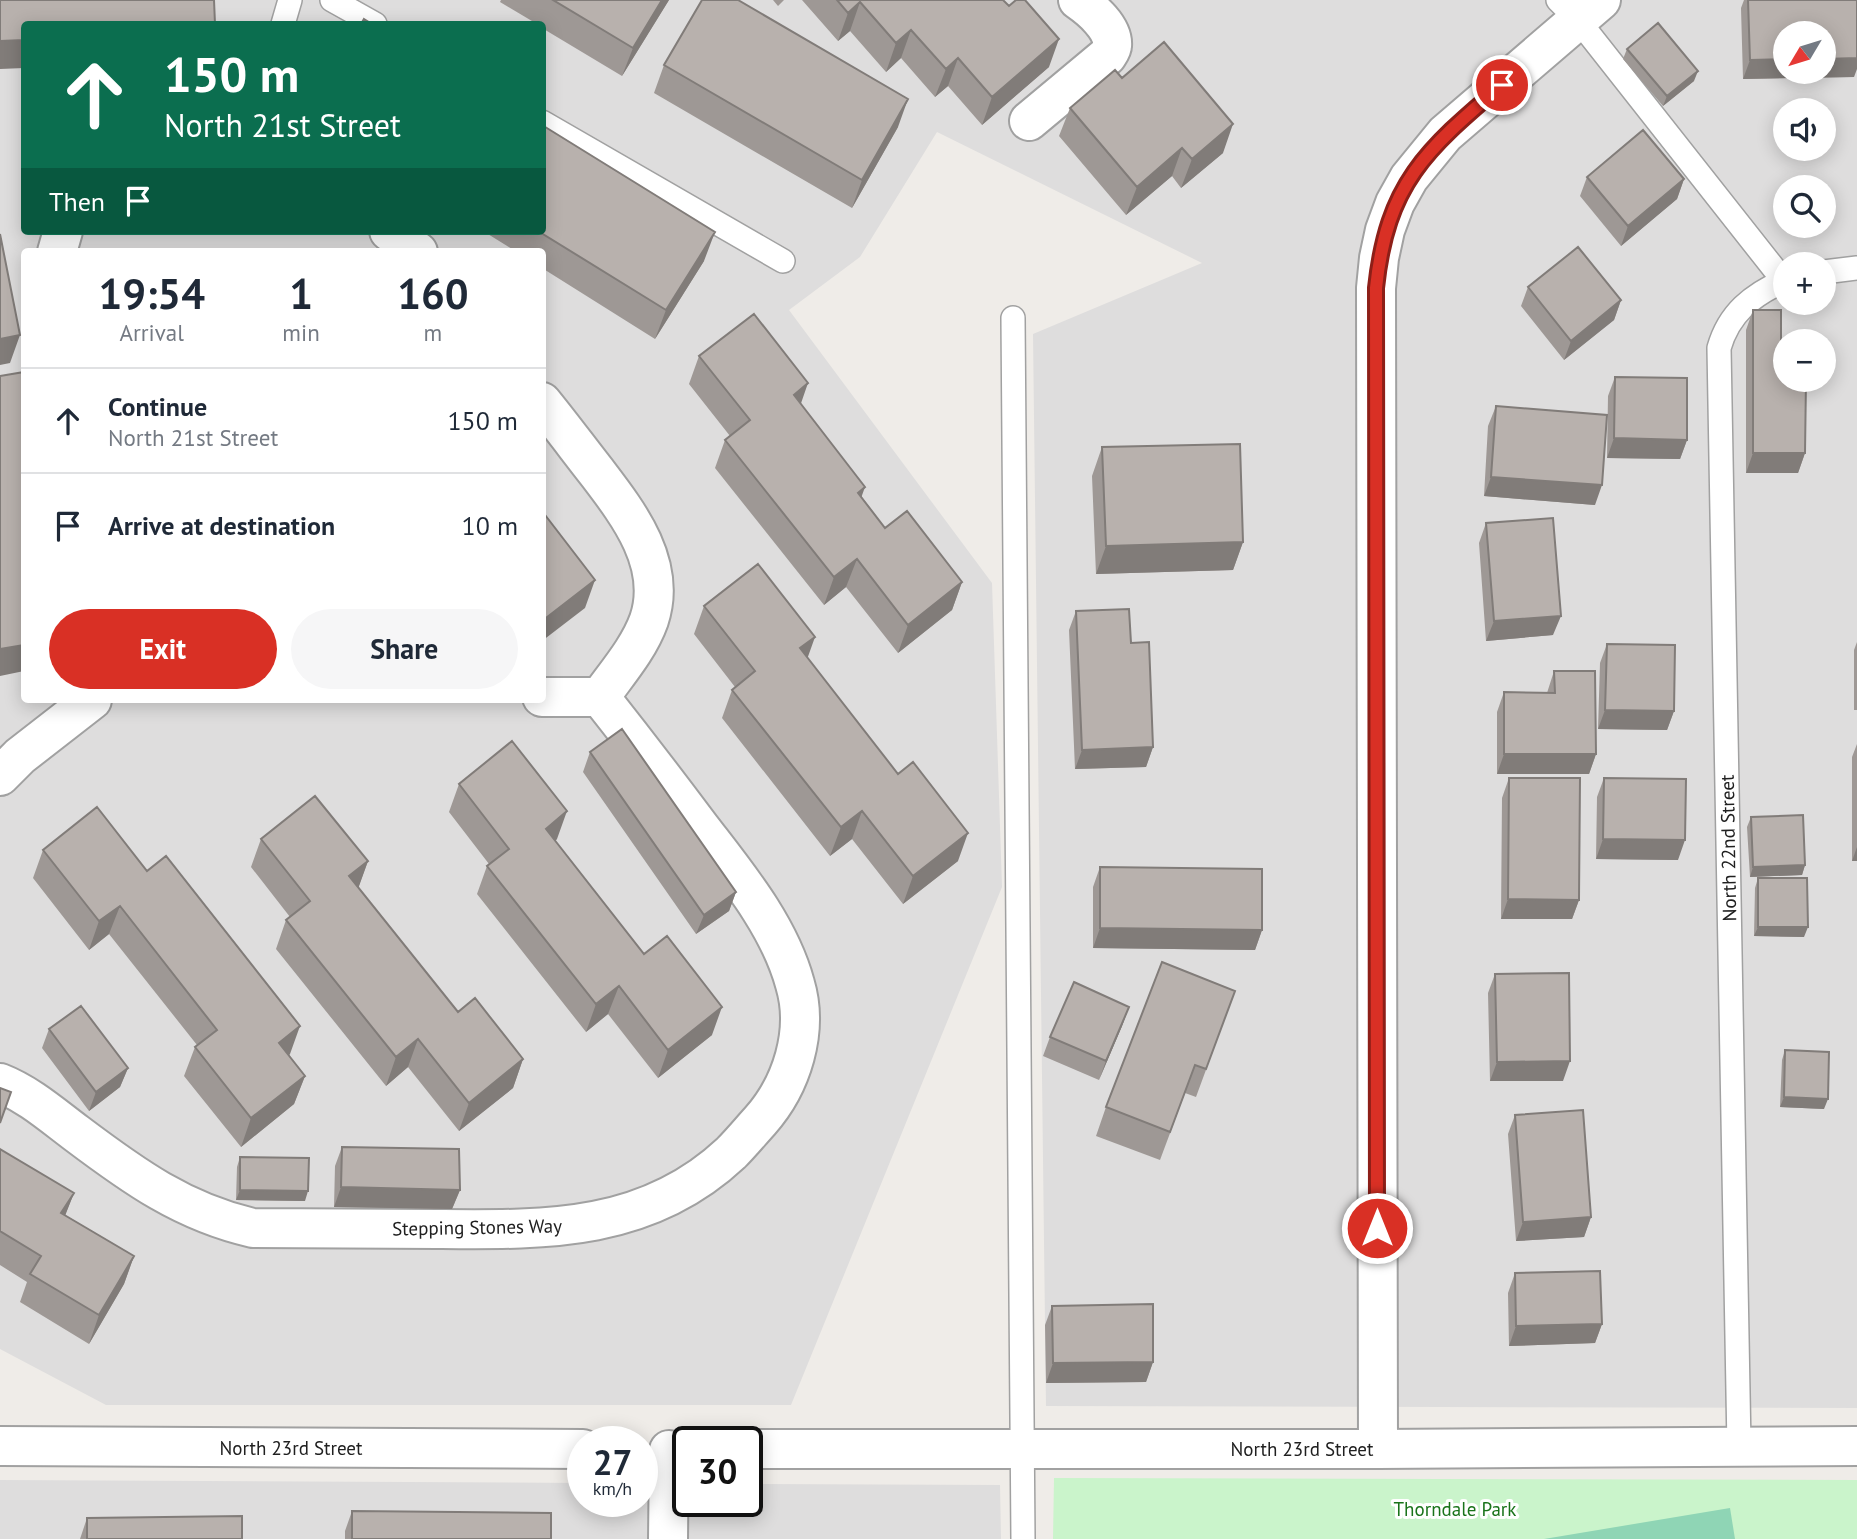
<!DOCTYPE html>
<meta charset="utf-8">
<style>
:root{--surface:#fff;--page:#f6f6f7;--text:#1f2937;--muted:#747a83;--line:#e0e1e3;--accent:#d93025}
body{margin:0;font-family:"PT Sans",sans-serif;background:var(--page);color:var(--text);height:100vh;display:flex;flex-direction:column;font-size:26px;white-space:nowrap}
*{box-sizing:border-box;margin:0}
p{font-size:23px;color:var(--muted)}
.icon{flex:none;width:38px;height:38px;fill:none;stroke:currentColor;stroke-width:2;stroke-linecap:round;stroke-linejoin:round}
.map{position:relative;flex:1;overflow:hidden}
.details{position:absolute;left:21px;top:248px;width:525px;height:455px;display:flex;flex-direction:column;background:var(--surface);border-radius:7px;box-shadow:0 4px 18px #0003}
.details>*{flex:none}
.guide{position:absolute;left:21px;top:21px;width:525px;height:214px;border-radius:7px;box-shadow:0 4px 18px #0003;background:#0b6e4f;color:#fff;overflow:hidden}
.needle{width:46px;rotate:232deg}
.buttons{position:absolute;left:1773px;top:21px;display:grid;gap:14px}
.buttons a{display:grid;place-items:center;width:63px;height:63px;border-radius:50%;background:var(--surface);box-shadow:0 4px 18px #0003;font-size:35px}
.speed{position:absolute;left:567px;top:1426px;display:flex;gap:14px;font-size:35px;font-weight:700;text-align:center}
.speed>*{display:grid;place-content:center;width:91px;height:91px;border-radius:50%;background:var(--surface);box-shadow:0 4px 18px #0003;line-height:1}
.speed small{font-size:18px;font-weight:400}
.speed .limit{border:4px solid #111;border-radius:10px;background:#fff;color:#111}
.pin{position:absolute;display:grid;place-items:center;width:60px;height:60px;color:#fff;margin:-30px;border:4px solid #fff;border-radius:50%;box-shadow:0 2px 7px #0007}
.me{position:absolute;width:77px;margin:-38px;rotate:0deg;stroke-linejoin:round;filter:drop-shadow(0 0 5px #0008)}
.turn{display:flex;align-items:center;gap:24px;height:147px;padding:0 28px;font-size:32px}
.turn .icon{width:91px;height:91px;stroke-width:2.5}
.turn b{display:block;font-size:49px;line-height:60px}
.then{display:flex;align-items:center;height:66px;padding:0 28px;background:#0003;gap:14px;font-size:26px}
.eta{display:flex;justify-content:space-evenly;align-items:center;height:119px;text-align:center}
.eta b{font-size:42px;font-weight:700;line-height:49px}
.primary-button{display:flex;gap:14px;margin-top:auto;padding:14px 28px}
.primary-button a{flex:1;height:80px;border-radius:42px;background:var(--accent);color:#fff;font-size:28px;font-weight:700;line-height:80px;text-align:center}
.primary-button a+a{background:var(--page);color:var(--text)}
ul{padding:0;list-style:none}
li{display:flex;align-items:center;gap:21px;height:105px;padding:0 28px;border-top:2px solid var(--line)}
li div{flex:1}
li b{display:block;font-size:26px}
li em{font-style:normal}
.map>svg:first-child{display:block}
.residential{fill:#dedddd;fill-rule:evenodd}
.park{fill:#caf4cb}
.pitch{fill:#8fd5b5}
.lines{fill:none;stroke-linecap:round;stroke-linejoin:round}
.service-casing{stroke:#a1a1a1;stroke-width:26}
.minor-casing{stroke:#a1a1a1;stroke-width:42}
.service{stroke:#fff;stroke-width:23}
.minor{stroke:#fff;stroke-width:38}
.wall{fill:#9e9895}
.shaded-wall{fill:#817c79}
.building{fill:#b8b1ad;stroke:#817c79;stroke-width:2}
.route-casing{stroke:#8d1f18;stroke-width:18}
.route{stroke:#d93025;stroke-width:12}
.labels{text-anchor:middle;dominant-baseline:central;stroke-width:6;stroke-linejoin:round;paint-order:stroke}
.street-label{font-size:19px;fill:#202020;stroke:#fff}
.park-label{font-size:19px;fill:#19731a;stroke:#fff}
</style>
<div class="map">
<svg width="1857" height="1539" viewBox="0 0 1857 1539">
<rect width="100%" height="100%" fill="#efece8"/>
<path class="residential" d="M 0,0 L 1857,0 L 1857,1408 L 1046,1406 L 1033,334 L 1202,263 L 937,132 L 860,257 L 789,310 L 992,583 L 1002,887 L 791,1405 L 106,1405 L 0,1349 ZM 24,24 L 542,24 L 542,231 L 24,231 ZM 1785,33 L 1824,33 L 1824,72 L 1785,72 ZM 1785,110 L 1824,110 L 1824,149 L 1785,149 ZM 1785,187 L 1824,187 L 1824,226 L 1785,226 ZM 24,252 L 542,252 L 542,700 L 24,700 ZM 1785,264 L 1824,264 L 1824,303 L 1785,303 ZM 1785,341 L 1824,341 L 1824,380 L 1785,380 Z
M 0,1480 L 583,1483 L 583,1502 L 642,1502 L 642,1483 L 688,1483 L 688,1502 L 747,1502 L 747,1484 L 1000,1485 L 1001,1539 L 0,1539 Z"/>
<path class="park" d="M 1054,1478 L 1857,1480 L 1857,1539 L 1053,1539 Z"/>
<path class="pitch" d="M 1730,1508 L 1735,1539 L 1544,1539 Z"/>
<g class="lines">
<g class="service-casing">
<path id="service" d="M 332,0 L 375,24
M 1558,0 L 1578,20 L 1783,280
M 283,24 L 290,0
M 542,122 L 783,261
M 1824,272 L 1857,268
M 1013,318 L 1023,1539
M 1739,1447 L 1719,348 C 1729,313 1752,295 1785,280"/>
</g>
<g class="minor-casing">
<path id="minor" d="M 1029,121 L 1107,56 C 1109,53 1112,49 1112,46 C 1114,28 1091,9 1078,0
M 389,231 L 418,252
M 57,252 L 63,231
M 542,402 C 560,424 577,447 595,470 C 627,512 668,563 649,620 C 639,648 618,672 600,697
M 0,776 L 20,756 L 92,700
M 0,1083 C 28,1094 52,1115 76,1133 C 133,1176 183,1212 253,1228 C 315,1228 377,1229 438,1229 C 546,1230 647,1232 731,1153 C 741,1143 750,1132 760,1121 C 792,1085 809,1031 795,984 C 779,925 736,874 700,827 C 667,783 634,740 600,697 L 542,697
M 0,1446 L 583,1449
M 747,1449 L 1378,1449 L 1857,1446
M 1378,1449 L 1376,288 L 1379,258 L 1385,230 L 1395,203 L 1409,178 L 1445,134 L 1601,0
M 668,1539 L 669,1450"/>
</g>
<use href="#service" class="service"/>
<use href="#minor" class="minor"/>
</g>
<path class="wall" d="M 501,0 L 669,0 L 622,76 L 542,28 L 542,24 L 537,24 L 500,2 Z
M 773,0 L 784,0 L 778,6 Z
M 802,0 L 1003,0 L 1049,67 L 982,125 L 948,86 L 935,97 L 901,58 L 886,72 L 850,31 L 838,41 Z
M 1744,0 L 1857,0 L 1854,77 L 1743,79 L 1741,8 Z
M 1627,49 L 1694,81 L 1663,106 L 1623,59 Z
M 664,65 L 898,127 L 852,208 L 654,93 Z
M 1122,78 L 1223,153 L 1181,188 L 1172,176 L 1126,215 L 1059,136 L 1070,108 Z
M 1587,177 L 1684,179 L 1677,199 L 1621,246 L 1580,196 Z
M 483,231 L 542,231 L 704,261 L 655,339 L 542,268 L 542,252 L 517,252 Z
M 1528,287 L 1621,300 L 1614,320 L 1564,360 L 1521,306 Z
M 1753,310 L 1781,343 L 1805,453 L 1798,473 L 1746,473 L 1746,330 Z
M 699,356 L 801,404 L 862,497 L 885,528 L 962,582 L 952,610 L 898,653 L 846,587 L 824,605 L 715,468 L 725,440 L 730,436 L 689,384 Z
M 1615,377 L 1687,440 L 1680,459 L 1607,458 L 1608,396 Z
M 1496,406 L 1595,505 L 1484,496 L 1488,426 Z
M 1102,447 L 1243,542 L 1233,570 L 1096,574 L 1092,476 Z
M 1486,523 L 1553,635 L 1486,641 L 1479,543 Z
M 704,606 L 807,657 L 958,861 L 903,904 L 852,839 L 830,856 L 722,718 L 732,690 L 735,687 L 694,634 Z
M 1076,611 L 1131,643 L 1153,747 L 1146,767 L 1075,769 L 1069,630 Z
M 1857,642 L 1857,710 L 1854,710 L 1854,650 Z
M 1607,644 L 1674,711 L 1667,730 L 1598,729 L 1600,663 Z
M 1554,671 L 1596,754 L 1589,774 L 1497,774 L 1497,712 L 1504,692 L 1547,693 Z
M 1857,744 L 1857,861 L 1852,861 L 1852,757 Z
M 590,752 L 736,892 L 729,911 L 696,934 L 583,772 Z
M 1509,778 L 1579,900 L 1572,919 L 1501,919 L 1502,798 Z
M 1604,778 L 1678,860 L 1596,859 L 1597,797 Z
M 459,784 L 557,839 L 555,841 L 644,954 L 712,1035 L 658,1078 L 608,1014 L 586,1032 L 477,894 L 487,866 L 489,864 L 449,812 Z
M 97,807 L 290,1054 L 289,1055 L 305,1076 L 294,1104 L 241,1147 L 184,1076 L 195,1047 L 197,1045 L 109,934 L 89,950 L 33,878 L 43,850 Z
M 1751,817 L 1805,865 L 1802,875 L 1750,877 L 1747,827 Z
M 261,839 L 368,861 L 358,888 L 458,1012 L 523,1059 L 513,1088 L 459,1131 L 408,1067 L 386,1086 L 276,949 L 286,920 L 290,917 L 251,867 Z
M 1100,867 L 1262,930 L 1255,950 L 1093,948 L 1093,887 Z
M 1758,878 L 1804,937 L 1754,936 L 1755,888 Z
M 1495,974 L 1563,1081 L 1490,1081 L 1488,993 Z
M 1235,991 L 1196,1097 L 1185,1093 L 1160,1160 L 1096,1136 L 1106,1107 Z
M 1129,1007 L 1122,1026 L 1099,1080 L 1043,1056 L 1050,1037 Z
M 49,1029 L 128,1068 L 120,1087 L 89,1111 L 42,1048 Z
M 1785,1050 L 1824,1109 L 1780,1107 L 1782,1060 Z
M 1515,1115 L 1591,1217 L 1584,1237 L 1516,1241 L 1508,1134 Z
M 342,1147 L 460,1190 L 452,1209 L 334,1207 L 335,1166 Z
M 0,1149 L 74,1193 L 65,1215 L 134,1256 L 124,1284 L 89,1344 L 20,1302 L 27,1282 L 0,1265 Z
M 240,1157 L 305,1201 L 236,1200 L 237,1167 Z
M 1515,1273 L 1602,1324 L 1595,1343 L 1509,1346 L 1508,1293 Z
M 1052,1306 L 1153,1362 L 1146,1382 L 1046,1383 L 1045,1325 Z
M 352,1511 L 551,1539 L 345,1539 L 345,1531 Z
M 87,1518 L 242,1539 L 80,1539 Z"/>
<path class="shaded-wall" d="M 662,0 L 669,0 L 622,76 L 633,48 Z
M 860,2 L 850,31 L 838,41 L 848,13 Z
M 911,30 L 901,58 L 886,72 L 896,43 Z
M 1059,39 L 1049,67 L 982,125 L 992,97 Z
M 24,40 L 24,68 L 0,69 L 0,41 Z
M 958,58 L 948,86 L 935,97 L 946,69 Z
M 1857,58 L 1857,69 L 1854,77 L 1743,79 L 1750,60 L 1785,59 L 1785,72 L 1824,72 L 1824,59 Z
M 1698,71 L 1694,81 L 1663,106 L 1667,96 Z
M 908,99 L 898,127 L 852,208 L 862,180 Z
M 1233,124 L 1223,153 L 1181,188 L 1192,159 Z
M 1182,148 L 1172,176 L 1126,215 L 1137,187 Z
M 1684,179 L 1677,199 L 1621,246 L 1628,226 Z
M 715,232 L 704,261 L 655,339 L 666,310 Z
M 1621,300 L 1614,320 L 1564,360 L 1571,341 Z
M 20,335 L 10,363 L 0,365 L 0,339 Z
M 808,383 L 798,412 L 794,395 Z
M 1614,438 L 1687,440 L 1680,459 L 1607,458 Z
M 1753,453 L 1805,453 L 1798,473 L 1746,473 Z
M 1491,477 L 1602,485 L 1595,505 L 1484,496 Z
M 865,487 L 855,515 L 858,493 Z
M 1243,542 L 1233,570 L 1096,574 L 1106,546 Z
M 857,559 L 846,587 L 824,605 L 834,577 Z
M 595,580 L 585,608 L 542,641 L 542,621 Z
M 962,582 L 952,610 L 898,653 L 908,625 Z
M 1561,616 L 1553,635 L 1486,641 L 1494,621 Z
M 815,637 L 805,665 L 800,648 Z
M 24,645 L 24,671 L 0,676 L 0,649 Z
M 1605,710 L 1674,711 L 1667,730 L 1598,729 Z
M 1153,747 L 1146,767 L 1075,769 L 1082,750 Z
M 1504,754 L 1596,754 L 1589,774 L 1497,774 Z
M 567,811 L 557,839 L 536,857 L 546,829 Z
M 862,811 L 852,839 L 830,856 L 841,827 Z
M 968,833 L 958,861 L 903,904 L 913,876 Z
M 1603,839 L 1685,840 L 1678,860 L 1596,859 Z
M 1857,847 L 1857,861 L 1852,861 Z
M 368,861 L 358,889 L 349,876 Z
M 1805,865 L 1802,875 L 1750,877 L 1753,867 Z
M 736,892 L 729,911 L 696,934 L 704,915 Z
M 1508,899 L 1579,900 L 1572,919 L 1501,919 Z
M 120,906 L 109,934 L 89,950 L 99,921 Z
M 1758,927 L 1808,927 L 1804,937 L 1754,936 Z
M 1100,928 L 1262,930 L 1255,950 L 1093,948 Z
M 619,986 L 608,1014 L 586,1032 L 596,1004 Z
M 722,1007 L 712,1035 L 658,1078 L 668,1050 Z
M 1129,1007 L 1122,1026 L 1099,1080 L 1106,1061 Z
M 300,1026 L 290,1054 L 269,1071 L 279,1043 Z
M 418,1039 L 408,1067 L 386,1086 L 396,1057 Z
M 523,1059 L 513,1088 L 459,1131 L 469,1103 Z
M 1570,1061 L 1563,1081 L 1490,1081 L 1497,1062 Z
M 128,1068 L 120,1087 L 89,1111 L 96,1092 Z
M 305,1076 L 294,1104 L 241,1147 L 251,1118 Z
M 1784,1097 L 1828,1099 L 1824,1109 L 1780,1107 Z
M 341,1187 L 460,1190 L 452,1209 L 334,1207 Z
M 240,1190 L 308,1191 L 305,1201 L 236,1200 Z
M 74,1193 L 63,1221 L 61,1213 Z
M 1591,1217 L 1584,1237 L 1516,1241 L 1523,1222 Z
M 134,1256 L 124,1284 L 89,1344 L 99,1315 Z
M 1602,1324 L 1595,1343 L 1509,1346 L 1516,1326 Z
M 1153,1362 L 1146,1382 L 1046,1383 L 1053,1363 Z"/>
<path class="building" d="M 0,0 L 214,0 L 215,24 L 24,24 L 24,40 L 0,41 Z
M 553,0 L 662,0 L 633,48 Z
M 702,0 L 738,0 L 908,99 L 862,180 L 664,65 Z
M 837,0 L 1003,0 L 1009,6 L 1016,0 L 1025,0 L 1059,39 L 992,97 L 958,58 L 946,69 L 911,30 L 896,43 L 860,2 L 848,13 Z
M 1748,0 L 1857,0 L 1857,58 L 1824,59 L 1824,33 L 1785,33 L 1785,59 L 1750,60 Z
M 364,19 L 372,24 L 361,24 Z
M 1658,23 L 1698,71 L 1667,96 L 1627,49 Z
M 1164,42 L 1233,124 L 1192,159 L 1182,148 L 1137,187 L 1070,108 L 1115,70 L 1122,78 Z
M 542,125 L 715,232 L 666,310 L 538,231 L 542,231 Z
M 1643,130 L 1684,179 L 1628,226 L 1587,177 Z
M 0,234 L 20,335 L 0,339 Z
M 1578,247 L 1621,300 L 1571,341 L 1528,287 Z
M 1753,310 L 1781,310 L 1781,343 L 1785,343 L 1785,380 L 1806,380 L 1805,453 L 1753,453 Z
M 754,314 L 808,383 L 794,395 L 865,487 L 858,493 L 885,528 L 907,511 L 962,582 L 908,625 L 857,559 L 834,577 L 725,440 L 750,420 L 699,356 Z
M 24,372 L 24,645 L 0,649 L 0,376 Z
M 1615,377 L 1687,378 L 1687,440 L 1614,438 Z
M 1496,406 L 1607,415 L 1602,485 L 1491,477 Z
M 1240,444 L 1243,542 L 1106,546 L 1102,447 Z
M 542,511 L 595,580 L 542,621 Z
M 1553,518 L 1561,616 L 1494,621 L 1486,523 Z
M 758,564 L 815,637 L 800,648 L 898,774 L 913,762 L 968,833 L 913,876 L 862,811 L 841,827 L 732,690 L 755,671 L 704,606 Z
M 1129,609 L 1131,643 L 1149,642 L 1153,747 L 1082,750 L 1076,611 Z
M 1607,644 L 1675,645 L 1674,711 L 1605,710 Z
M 1554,671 L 1595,671 L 1596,754 L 1504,754 L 1504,692 L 1555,693 Z
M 622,729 L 736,892 L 704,915 L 590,752 Z
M 512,741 L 567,811 L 546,829 L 644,954 L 667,936 L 722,1007 L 668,1050 L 619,986 L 596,1004 L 487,866 L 509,849 L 459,784 Z
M 1509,778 L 1580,778 L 1579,900 L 1508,899 Z
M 1604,778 L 1686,779 L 1685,840 L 1603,839 Z
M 315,796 L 368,861 L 349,876 L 458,1012 L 475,998 L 523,1059 L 469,1103 L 418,1039 L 396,1057 L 286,920 L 310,901 L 261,839 Z
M 97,807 L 147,871 L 166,856 L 300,1026 L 279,1043 L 305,1076 L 251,1118 L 195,1047 L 217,1030 L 120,906 L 99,921 L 43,850 Z
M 1803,815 L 1805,865 L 1753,867 L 1751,817 Z
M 1100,867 L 1262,869 L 1262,930 L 1100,928 Z
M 1758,878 L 1807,878 L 1808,927 L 1758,927 Z
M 1162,962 L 1235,991 L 1206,1069 L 1195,1065 L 1170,1132 L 1106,1107 Z
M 1569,973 L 1570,1061 L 1497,1062 L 1495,974 Z
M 1074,982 L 1129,1007 L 1106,1061 L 1050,1037 Z
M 81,1006 L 128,1068 L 96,1092 L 49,1029 Z
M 1785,1050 L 1829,1052 L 1828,1099 L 1784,1097 Z
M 0,1088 L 11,1092 L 0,1123 Z
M 1583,1110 L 1591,1217 L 1523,1222 L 1515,1115 Z
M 342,1147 L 459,1149 L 460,1190 L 341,1187 Z
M 0,1149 L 74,1193 L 61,1213 L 134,1256 L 99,1315 L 30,1274 L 41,1256 L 0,1231 Z
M 240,1157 L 309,1158 L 308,1191 L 240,1190 Z
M 1600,1271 L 1602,1324 L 1516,1326 L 1515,1273 Z
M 1153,1304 L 1153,1362 L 1053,1363 L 1052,1306 Z
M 352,1511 L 551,1513 L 551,1539 L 352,1539 Z
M 242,1516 L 242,1539 L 87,1539 L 87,1518 Z"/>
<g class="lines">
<g class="route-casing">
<path id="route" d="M 1377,1228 L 1376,288 C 1387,183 1426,150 1502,85"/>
</g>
<use href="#route" class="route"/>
</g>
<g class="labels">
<g class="street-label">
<text transform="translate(1728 848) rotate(-91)">North 22nd Street</text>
<text transform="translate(477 1227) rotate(-1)">Stepping Stones Way</text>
<text x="291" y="1448">North 23rd Street</text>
<text x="1302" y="1449">North 23rd Street</text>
</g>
<g class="park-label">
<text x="1455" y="1509">Thorndale Park</text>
</g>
</g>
</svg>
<div class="buttons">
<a><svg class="needle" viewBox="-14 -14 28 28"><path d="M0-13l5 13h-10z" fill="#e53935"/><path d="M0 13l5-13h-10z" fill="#747a83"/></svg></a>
<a><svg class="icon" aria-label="sound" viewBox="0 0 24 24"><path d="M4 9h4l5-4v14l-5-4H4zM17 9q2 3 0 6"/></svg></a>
<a><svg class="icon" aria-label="search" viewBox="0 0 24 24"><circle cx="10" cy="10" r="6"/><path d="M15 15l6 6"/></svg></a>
<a>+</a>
<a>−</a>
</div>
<div class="speed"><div>27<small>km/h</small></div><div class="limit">30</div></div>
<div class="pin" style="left:1502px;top:85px;background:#d93025"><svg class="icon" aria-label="arrive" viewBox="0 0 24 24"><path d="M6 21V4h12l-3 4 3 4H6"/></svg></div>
<svg class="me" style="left:1377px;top:1228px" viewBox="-20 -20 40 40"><circle r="17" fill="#d93025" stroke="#fff" stroke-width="3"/><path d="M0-11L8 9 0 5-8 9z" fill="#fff"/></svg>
<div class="guide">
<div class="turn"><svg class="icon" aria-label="ahead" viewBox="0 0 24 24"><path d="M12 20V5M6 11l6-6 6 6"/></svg><div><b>150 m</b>North 21st Street</div></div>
<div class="then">Then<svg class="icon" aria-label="arrive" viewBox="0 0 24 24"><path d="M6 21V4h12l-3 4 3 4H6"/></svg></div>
</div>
<section class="details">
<div class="eta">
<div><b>19:54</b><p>Arrival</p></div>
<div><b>1</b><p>min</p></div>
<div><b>160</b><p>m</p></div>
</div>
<ul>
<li><svg class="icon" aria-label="ahead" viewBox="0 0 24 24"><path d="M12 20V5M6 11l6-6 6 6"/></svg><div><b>Continue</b><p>North 21st Street</p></div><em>150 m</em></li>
<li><svg class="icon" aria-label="arrive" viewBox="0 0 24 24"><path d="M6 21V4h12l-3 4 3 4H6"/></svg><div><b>Arrive at destination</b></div><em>10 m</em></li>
</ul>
<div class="primary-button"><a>Exit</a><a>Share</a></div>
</section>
</div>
